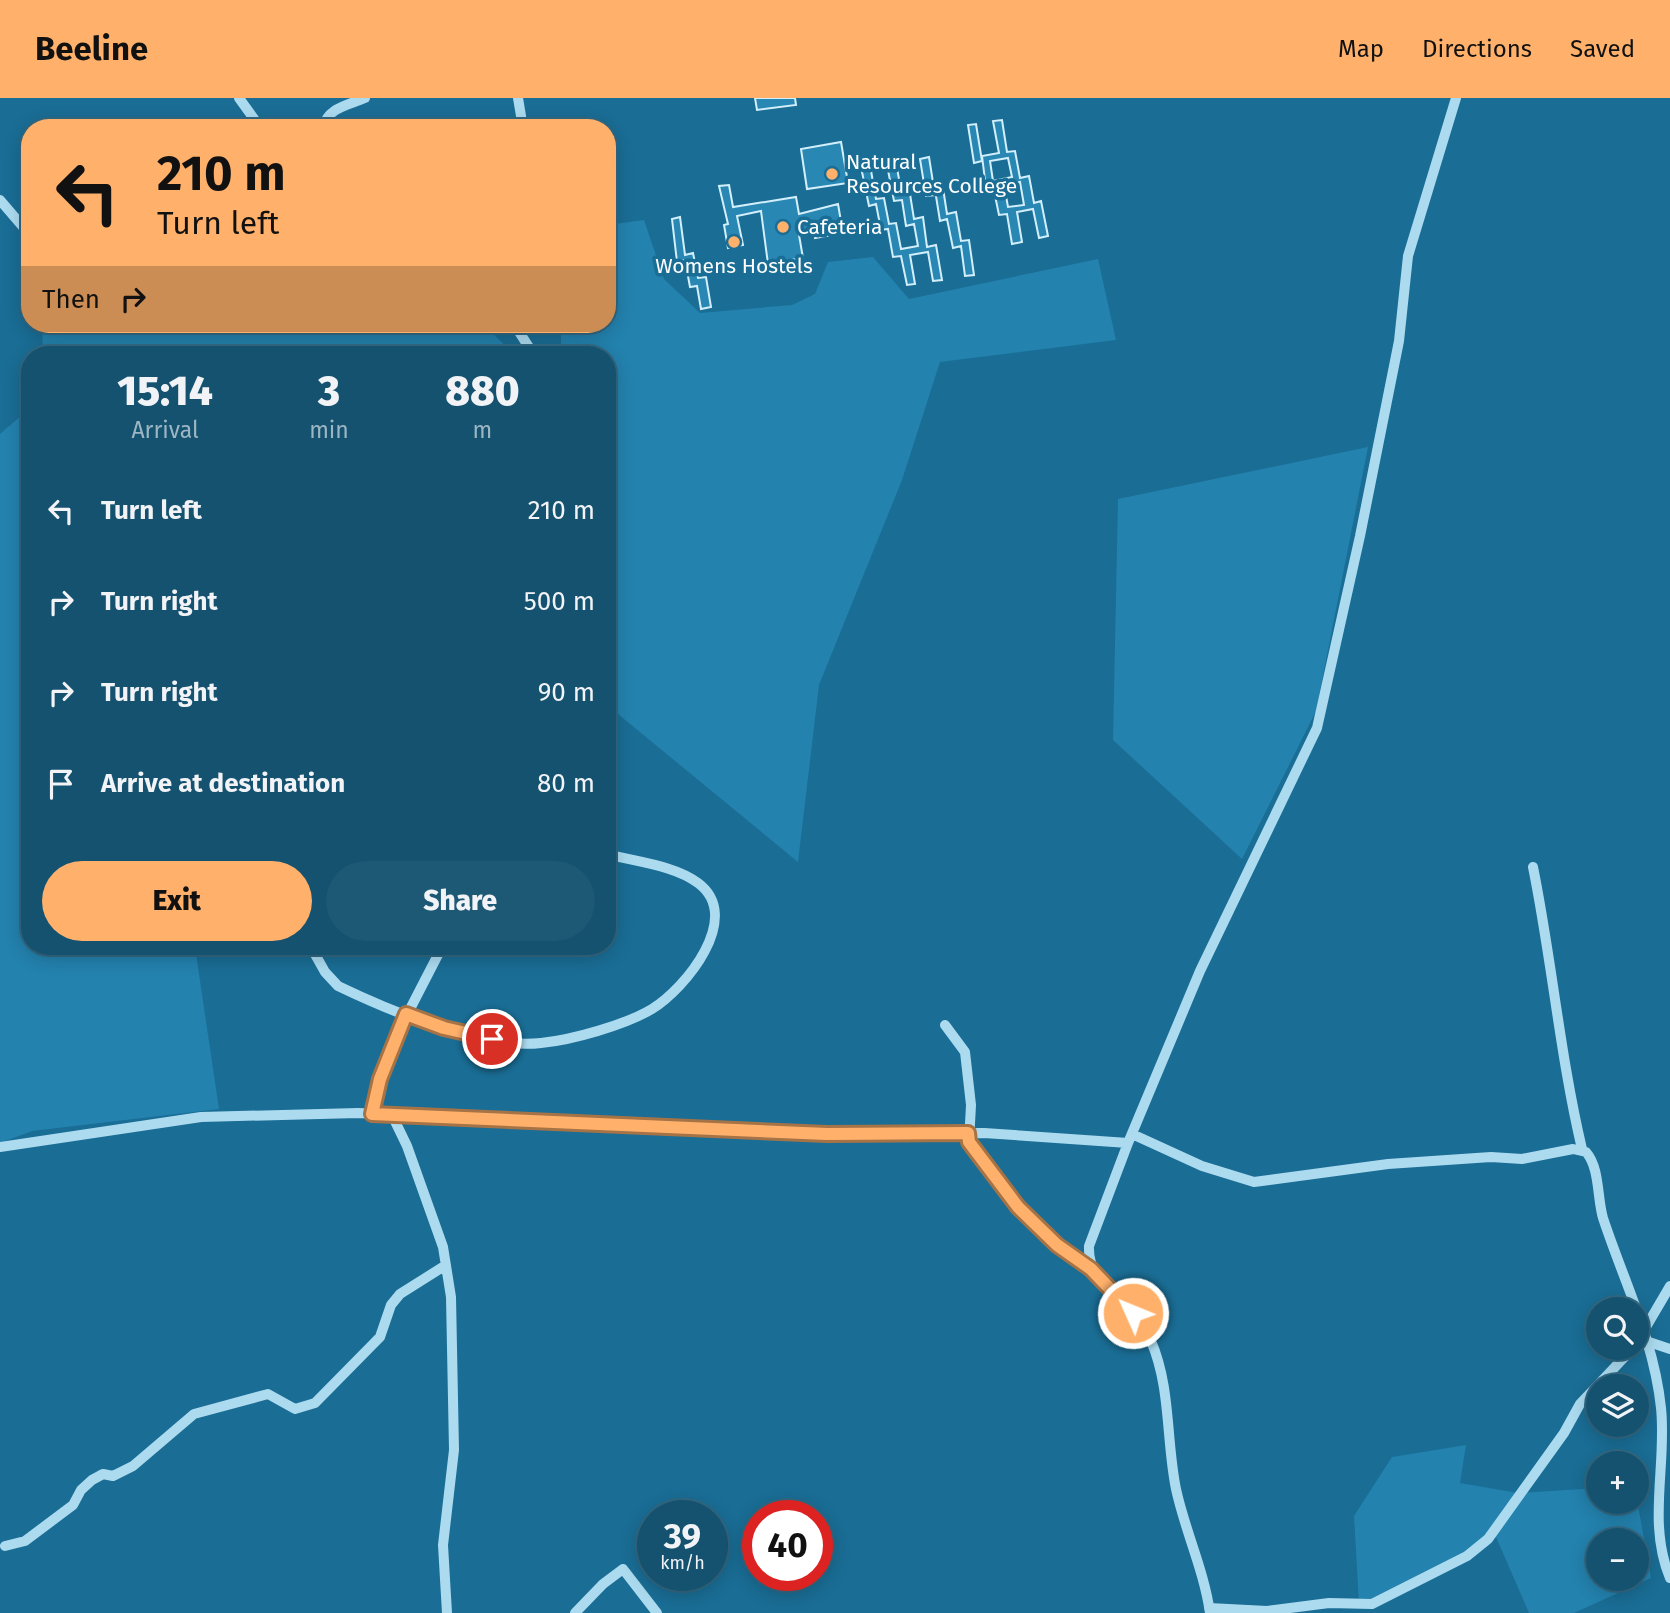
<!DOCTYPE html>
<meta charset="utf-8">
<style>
:root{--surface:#145270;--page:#1d5875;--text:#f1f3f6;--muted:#9db6c3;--line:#336983;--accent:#ffb16b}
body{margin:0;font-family:"Fira Sans",sans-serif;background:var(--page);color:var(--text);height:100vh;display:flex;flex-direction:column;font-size:26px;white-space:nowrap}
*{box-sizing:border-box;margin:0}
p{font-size:23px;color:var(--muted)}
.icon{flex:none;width:38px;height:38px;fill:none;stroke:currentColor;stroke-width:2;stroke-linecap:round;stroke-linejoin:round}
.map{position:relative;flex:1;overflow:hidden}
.sheet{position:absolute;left:21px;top:248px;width:595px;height:609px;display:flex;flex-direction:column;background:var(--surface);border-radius:28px;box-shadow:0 4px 18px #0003,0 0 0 2px var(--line)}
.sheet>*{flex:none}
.banner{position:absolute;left:21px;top:21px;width:595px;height:214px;border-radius:28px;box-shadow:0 4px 18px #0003,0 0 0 2px var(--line);background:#ffb16b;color:#111;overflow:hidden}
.buttons{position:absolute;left:1586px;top:1199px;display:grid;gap:14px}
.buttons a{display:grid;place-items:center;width:63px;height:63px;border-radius:50%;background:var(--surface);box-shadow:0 4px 18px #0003,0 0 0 2px var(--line);font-size:35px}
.speed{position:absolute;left:637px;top:1402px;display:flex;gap:14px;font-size:35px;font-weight:700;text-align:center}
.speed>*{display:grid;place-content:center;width:91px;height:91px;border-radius:50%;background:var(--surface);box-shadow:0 4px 18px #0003,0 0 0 2px var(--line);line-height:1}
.speed small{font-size:18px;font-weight:400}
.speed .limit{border:10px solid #d22;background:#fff;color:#111}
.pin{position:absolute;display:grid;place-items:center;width:60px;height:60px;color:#fff;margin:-30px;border:4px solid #fff;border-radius:50%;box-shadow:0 2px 7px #0007}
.me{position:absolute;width:77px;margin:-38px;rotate:314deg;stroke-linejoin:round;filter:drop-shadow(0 0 5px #0008)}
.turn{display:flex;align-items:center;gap:24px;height:147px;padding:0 21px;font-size:32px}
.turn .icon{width:91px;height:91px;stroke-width:2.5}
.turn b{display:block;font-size:49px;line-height:60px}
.then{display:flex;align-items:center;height:66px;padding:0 21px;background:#0003;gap:14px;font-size:26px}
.eta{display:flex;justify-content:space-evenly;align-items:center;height:119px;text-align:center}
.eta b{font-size:42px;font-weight:800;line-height:49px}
.cta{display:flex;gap:14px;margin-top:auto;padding:14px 21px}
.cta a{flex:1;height:80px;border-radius:42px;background:var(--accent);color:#111;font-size:28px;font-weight:800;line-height:80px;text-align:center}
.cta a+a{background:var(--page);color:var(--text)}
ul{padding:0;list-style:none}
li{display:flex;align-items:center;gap:21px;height:91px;padding:0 21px}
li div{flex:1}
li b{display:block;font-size:26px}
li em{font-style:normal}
header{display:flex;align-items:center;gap:42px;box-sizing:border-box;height:98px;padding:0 35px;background:var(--accent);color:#111}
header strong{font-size:33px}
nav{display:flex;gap:38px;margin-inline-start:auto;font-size:24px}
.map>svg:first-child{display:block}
.green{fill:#2382ae;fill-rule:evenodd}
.building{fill:#2987b3;stroke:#d3effb;stroke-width:2;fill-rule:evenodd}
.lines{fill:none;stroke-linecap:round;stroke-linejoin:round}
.minor{stroke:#acdbf0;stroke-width:10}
.route-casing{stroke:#a67346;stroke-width:18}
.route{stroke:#ffb16b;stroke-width:12}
.poi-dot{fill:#ffb16b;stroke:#1a6d95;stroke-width:2.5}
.labels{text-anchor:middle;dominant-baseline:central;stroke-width:7;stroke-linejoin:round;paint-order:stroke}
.poi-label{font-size:21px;fill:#fff;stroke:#1a6d95;text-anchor:start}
</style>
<header>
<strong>Beeline</strong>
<nav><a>Map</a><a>Directions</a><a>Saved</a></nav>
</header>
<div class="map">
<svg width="1670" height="1515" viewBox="0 0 1670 1515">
<rect width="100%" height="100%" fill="#1a6d95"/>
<path class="green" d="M 644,122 L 664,181 L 700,215 L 792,207 L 815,196 L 828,164 L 873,159 L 909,201 L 1098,161 L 1116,242 L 940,264 L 902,382 L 819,587 L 798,764 L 607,607 L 607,257 L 561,257 L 561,226 L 607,226 L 607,127 Z
M 42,226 L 483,226 L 515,257 L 43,257 Z
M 30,310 L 30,849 L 195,849 L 219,1011 L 32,1033 L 0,1045 L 0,336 Z
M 1368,349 L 1316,613 L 1242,761 L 1113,642 L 1118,401 Z
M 1466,1347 L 1460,1385 L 1518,1395 L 1598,1390 L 1598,1404 L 1636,1404 L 1636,1396 L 1651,1480 L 1574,1515 L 1529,1515 L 1496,1439 L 1404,1493 L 1359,1505 L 1354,1418 L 1392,1359 ZM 1598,1442 L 1636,1442 L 1636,1480 L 1598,1480 Z"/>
<path class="building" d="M 755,0 L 795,0 L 796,7 L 757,12 Z
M 1002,22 L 1007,54 L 1015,53 L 1020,80 L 1029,78 L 1034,105 L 1041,103 L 1048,138 L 1039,140 L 1033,111 L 1017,114 L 1022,144 L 1012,146 L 1007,116 L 999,117 L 993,88 L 986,90 L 982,58 L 999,55 L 993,23 ZM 1008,60 L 1012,79 L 993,83 L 990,63 ZM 1020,84 L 1024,107 L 1008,109 L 1004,87 Z
M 976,26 L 982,63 L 974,65 L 968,27 Z
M 841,44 L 848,85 L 807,91 L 801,51 Z
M 929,59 L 935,97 L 926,98 L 920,61 Z
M 896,65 L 902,97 L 910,96 L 914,121 L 923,119 L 927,149 L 936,147 L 942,182 L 933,183 L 928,154 L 910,157 L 915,186 L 907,187 L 901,158 L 893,159 L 888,131 L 881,132 L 876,106 L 869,108 L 861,69 L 870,67 L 876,101 L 884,100 L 889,126 L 896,125 L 901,151 L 918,148 L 914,126 L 906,128 L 902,102 L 894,103 L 887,67 Z
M 729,87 L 733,109 L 796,99 L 799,116 L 838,106 L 843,135 L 815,140 L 814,134 L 799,137 L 803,160 L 768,166 L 761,113 L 737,118 L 743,147 L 728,150 L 724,127 L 728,126 L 719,88 Z
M 943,90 L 947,116 L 956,114 L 961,143 L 969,142 L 974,177 L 965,178 L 961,148 L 953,150 L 947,121 L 940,123 L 935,92 Z
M 680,119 L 685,157 L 693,155 L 698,180 L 706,179 L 711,209 L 701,211 L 697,188 L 690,189 L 685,162 L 677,164 L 672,121 Z"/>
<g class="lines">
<path class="minor" d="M 239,0 L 257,25 L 273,30
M 518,0 L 523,30
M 323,30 C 327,10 348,7 365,0
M 0,102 L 30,137
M 514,226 L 534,257
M 1533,769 C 1552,863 1560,958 1582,1051
M 311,849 L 325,874 L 338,888 C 390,913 483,952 541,945 C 572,942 625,927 652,911 C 685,891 744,819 698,785 C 674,767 636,764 607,756
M 945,927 L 965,954 L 971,1007 L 969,1044 C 1006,1093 1041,1136 1091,1171
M 372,1016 L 392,946 L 442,849
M 392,1017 L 407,1048 L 443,1149 L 451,1199 L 454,1352 L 443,1447 L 447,1515
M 1132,1036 L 1202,1068 L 1254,1084 L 1388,1066 L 1491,1059 L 1522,1061 L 1573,1051 L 1586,1054 C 1600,1070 1597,1100 1603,1120 C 1624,1184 1654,1242 1661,1310 C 1667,1367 1647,1425 1670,1480
M 0,1049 L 201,1019 L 358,1015 L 827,1036 L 984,1035 L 1128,1045
M 1649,1244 L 1670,1251
M 1636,1246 L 1670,1188
M 5,1448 L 25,1443 L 73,1407 L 81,1392 L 92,1382 L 103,1376 L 113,1378 L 133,1368 L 194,1316 L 268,1296 L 295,1311 L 315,1305 L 380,1239 L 391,1207 L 400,1196 L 446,1167
M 1209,1510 L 1267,1513 L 1329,1505 L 1372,1506 L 1467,1458 L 1488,1441 L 1564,1335 L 1580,1306 L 1633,1250
M 575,1515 L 603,1486 L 623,1471 L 657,1515
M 1210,1515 C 1204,1472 1185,1433 1176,1391 C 1166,1342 1171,1289 1151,1243 C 1135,1207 1087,1190 1089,1148 L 1128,1045 L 1200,873 L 1317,630 L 1360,438 L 1399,243 L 1408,158 L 1456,0"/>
</g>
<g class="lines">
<g class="route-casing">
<path id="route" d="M 492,941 L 444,930 L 406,916 L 380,981 L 372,1016 L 827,1036 L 968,1035 L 969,1044 L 1018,1109 L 1057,1147 L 1091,1171 L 1133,1215"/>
</g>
<use href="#route" class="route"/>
</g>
<g class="poi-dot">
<circle cx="832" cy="76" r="7"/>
<circle cx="783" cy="129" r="7"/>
<circle cx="734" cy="144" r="7"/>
</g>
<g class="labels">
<g class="poi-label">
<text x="846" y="64">Natural<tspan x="846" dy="24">Resources College</tspan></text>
<text x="797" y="129">Cafeteria</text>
<text x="734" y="168" text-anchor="middle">Womens Hostels</text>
</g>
</g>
</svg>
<div class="buttons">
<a><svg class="icon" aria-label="search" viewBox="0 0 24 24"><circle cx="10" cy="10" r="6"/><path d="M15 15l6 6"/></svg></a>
<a><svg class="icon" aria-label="layers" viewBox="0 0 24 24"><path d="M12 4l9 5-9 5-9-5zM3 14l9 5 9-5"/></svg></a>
<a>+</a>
<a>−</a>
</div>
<div class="speed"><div>39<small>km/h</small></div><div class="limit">40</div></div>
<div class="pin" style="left:492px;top:941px;background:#d93025"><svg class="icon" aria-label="arrive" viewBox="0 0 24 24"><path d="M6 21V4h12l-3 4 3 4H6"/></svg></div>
<svg class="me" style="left:1133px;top:1215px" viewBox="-20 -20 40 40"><circle r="17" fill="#ffb16b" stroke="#fff" stroke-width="3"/><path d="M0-11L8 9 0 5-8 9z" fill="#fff"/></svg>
<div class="banner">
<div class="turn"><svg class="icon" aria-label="left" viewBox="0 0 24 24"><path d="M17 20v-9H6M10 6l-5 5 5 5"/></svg><div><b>210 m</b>Turn left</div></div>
<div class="then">Then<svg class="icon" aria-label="right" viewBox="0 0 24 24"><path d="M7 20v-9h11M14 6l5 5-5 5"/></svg></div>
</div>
<section class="sheet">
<div class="eta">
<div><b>15:14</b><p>Arrival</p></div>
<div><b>3</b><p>min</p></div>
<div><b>880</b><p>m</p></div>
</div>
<ul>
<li><svg class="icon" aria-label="left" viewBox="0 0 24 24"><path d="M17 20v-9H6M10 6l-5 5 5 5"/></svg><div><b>Turn left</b></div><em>210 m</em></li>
<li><svg class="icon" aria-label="right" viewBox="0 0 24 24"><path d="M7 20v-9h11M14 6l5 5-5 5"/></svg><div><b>Turn right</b></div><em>500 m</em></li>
<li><svg class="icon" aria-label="right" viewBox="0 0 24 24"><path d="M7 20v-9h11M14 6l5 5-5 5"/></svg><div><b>Turn right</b></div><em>90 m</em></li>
<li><svg class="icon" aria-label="arrive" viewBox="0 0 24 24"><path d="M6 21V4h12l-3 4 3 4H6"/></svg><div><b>Arrive at destination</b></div><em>80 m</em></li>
</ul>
<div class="cta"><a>Exit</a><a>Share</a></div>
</section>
</div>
